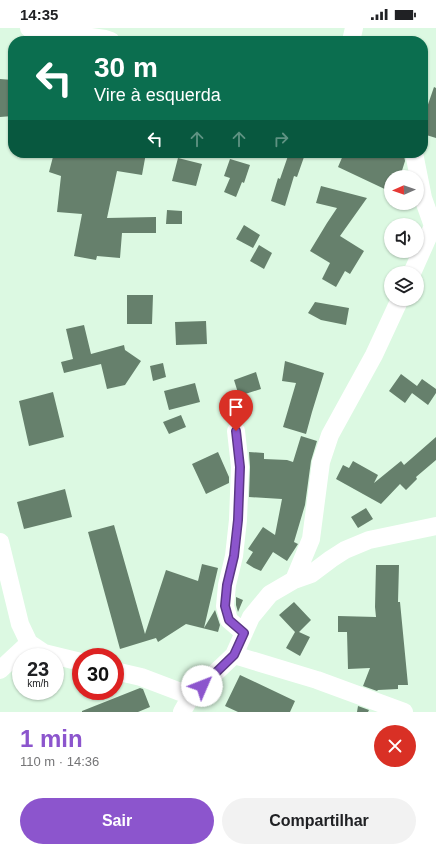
<!DOCTYPE html>
<html lang="pt">
<meta charset="utf-8">
<style>
:root{--surface:#fff;--page:#f2f2f2;--text:#202124;--muted:#757577;--accent:#8c55cd}
body{margin:0;font-family:Helvetica,sans-serif;background:var(--page);color:var(--text);height:100vh;display:flex;flex-direction:column;font-size:15px;white-space:nowrap}
*{box-sizing:border-box;margin:0}
p{font-size:13px;color:var(--muted)}
.icon{flex:none;width:22px;height:22px;fill:none;stroke:currentColor;stroke-width:2;stroke-linecap:round;stroke-linejoin:round}
.map{position:relative;height:684px;overflow:hidden}
.panel{display:flex;flex-direction:column;background:var(--surface);flex:1}
.panel>*{flex:none}
.hud{position:absolute;left:8px;top:8px;width:420px;height:122px;border-radius:16px;box-shadow:0 1px 3px #0004;background:#0b6e4f;color:#fff;overflow:hidden}
.needle{width:26px;rotate:268deg}
.fabs{position:absolute;left:384px;top:142px;display:grid;gap:8px}
.fabs a{display:grid;place-items:center;width:40px;height:40px;border-radius:50%;background:var(--surface);box-shadow:0 1px 3px #0004;font-size:20px}
.speed{position:absolute;left:12px;top:620px;display:flex;gap:8px;font-size:20px;font-weight:700;text-align:center}
.speed>*{display:grid;place-content:center;width:52px;height:52px;border-radius:50%;background:var(--surface);box-shadow:0 1px 3px #0004;line-height:1}
.speed small{font-size:10px;font-weight:400}
.speed .limit{border:6px solid #d22;background:#fff;color:#111}
.pin{position:absolute;display:grid;place-items:center;width:34px;height:34px;color:#fff;margin:-41px -17px;border-radius:50% 50% 50% 0;rotate:-45deg;box-shadow:0 0 4px #0007}
.pin .icon{rotate:45deg}
.me{position:absolute;width:44px;margin:-22px;rotate:46deg;stroke-linejoin:round;filter:drop-shadow(0 0 3px #0008)}
.turn{display:flex;align-items:center;gap:14px;height:84px;padding:0 20px;font-size:18px}
.turn .icon{width:52px;height:52px;stroke-width:2.5}
.turn b{display:block;font-size:28px;line-height:34px}
.lanes{display:flex;align-items:center;height:38px;padding:0 20px;background:#0003;justify-content:center;gap:20px;direction:ltr}
.lanes .off{opacity:.35}
.round{display:grid;place-items:center;flex:none;width:42px;height:42px;border-radius:21px;background:var(--page)}
.headline{display:flex;align-items:center;justify-content:space-between;height:68px;padding:0 20px}
h1{font-size:24px;font-weight:700;line-height:30px;color:var(--accent)}
.button{display:flex;gap:8px;margin-top:auto;padding:8px 20px}
.button a{flex:1;height:46px;border-radius:24px;background:var(--accent);color:#fff;font-size:16px;font-weight:700;line-height:46px;text-align:center}
.button a+a{background:var(--page);color:var(--text)}
.status{display:flex;justify-content:space-between;align-items:center;height:28px;padding:0 20px;background:var(--surface);direction:ltr}
.status svg{height:11px;fill:currentColor}
.map>svg:first-child{display:block}
.building{fill:#66806c}
.lines{fill:none;stroke-linecap:round;stroke-linejoin:round}
.minor{stroke:#fff;stroke-width:18}
.route-casing{stroke:#5b3785;stroke-width:10}
.route{stroke:#8c55cd;stroke-width:7}
</style>
<div class="status"><b>14:35</b><svg viewBox="0 0 49 12"><path d="M0 12V9h3v3zM5 12V6h3v6zM10 12V3h3v9zM15 12V0h3v12zM26 1h20v11H26zM47 4h2v5h-2z"/></svg></div>
<div class="map">
<svg width="436" height="684" viewBox="0 0 436 684">
<rect width="100%" height="100%" fill="#dcf9e2"/>
<path class="building" d="M 0,51 L 13,52 L 13,88 L 0,89 Z
M 434,59 L 436,60 L 436,110 L 423,106 L 423,91 Z
M 54,125 L 146,125 L 142,147 L 117,143 L 107,190 L 156,189 L 156,205 L 122,205 L 120,230 L 97,228 L 96,232 L 74,228 L 82,186 L 57,184 L 61,148 L 49,144 Z
M 289,125 L 294,125 L 304,129 L 297,149 L 294,148 L 285,178 L 271,173 L 278,150 L 280,151 Z
M 344,125 L 396,125 L 404,127 L 405,133 L 400,149 L 391,149 L 391,164 L 338,139 Z
M 178,130 L 202,136 L 196,158 L 172,153 Z
M 230,131 L 250,137 L 244,155 L 242,154 L 236,169 L 224,164 L 230,150 L 224,148 Z
M 321,158 L 367,170 L 340,208 L 364,223 L 350,246 L 345,243 L 336,259 L 322,251 L 330,235 L 310,223 L 327,195 L 337,180 L 316,175 Z
M 167,182 L 182,183 L 182,196 L 166,196 Z
M 244,197 L 260,207 L 253,220 L 236,211 Z
M 259,217 L 272,225 L 264,241 L 250,233 Z
M 127,267 L 153,267 L 152,296 L 127,296 Z
M 315,274 L 349,280 L 346,297 L 321,292 L 308,285 Z
M 206,293 L 207,316 L 176,317 L 175,294 Z
M 84,297 L 91,326 L 124,317 L 125,322 L 141,333 L 125,357 L 107,361 L 101,336 L 64,345 L 61,334 L 73,331 L 66,301 Z
M 285,333 L 324,345 L 312,384 L 306,406 L 283,399 L 296,355 L 282,353 Z
M 163,335 L 166,349 L 153,353 L 150,338 Z
M 256,344 L 261,361 L 239,368 L 234,352 Z
M 401,346 L 417,358 L 405,375 L 389,363 Z
M 422,351 L 436,361 L 436,365 L 428,377 L 412,365 Z
M 195,355 L 200,374 L 169,382 L 164,363 Z
M 53,364 L 64,409 L 29,418 L 19,373 Z
M 181,387 L 186,399 L 169,406 L 163,394 Z
M 301,408 L 317,413 L 311,433 L 305,477 L 294,514 L 298,516 L 287,533 L 273,524 L 261,543 L 254,540 L 246,535 L 253,524 L 248,521 L 263,499 L 275,507 L 282,471 L 249,469 L 250,439 L 249,424 L 264,425 L 264,431 L 287,432 L 293,434 Z
M 436,409 L 436,432 L 416,449 L 417,451 L 406,462 L 400,456 L 381,476 L 336,451 L 343,437 L 349,440 L 353,433 L 378,447 L 374,455 L 401,433 L 404,437 Z
M 218,424 L 229,449 L 229,455 L 206,466 L 192,436 Z
M 65,461 L 72,489 L 24,501 L 17,474 Z
M 366,480 L 373,491 L 358,500 L 351,489 Z
M 114,497 L 145,606 L 166,542 L 198,553 L 202,536 L 218,540 L 204,600 L 215,582 L 220,597 L 218,604 L 186,596 L 158,614 L 156,610 L 120,621 L 88,504 Z
M 376,537 L 399,537 L 398,574 L 400,574 L 408,657 L 398,657 L 398,661 L 378,662 L 377,663 L 363,658 L 370,640 L 348,641 L 347,604 L 338,604 L 338,588 L 376,589 L 375,579 Z
M 236,569 L 243,572 L 238,584 L 236,577 Z
M 294,574 L 311,592 L 299,604 L 310,609 L 300,628 L 286,620 L 295,604 L 279,587 Z
M 240,647 L 295,673 L 290,684 L 238,684 L 225,678 Z
M 140,660 L 143,661 L 150,679 L 138,684 L 82,684 L 82,683 Z
M 358,678 L 369,682 L 368,684 L 357,684 Z"/>
<g class="lines">
<path class="minor" d="M 29,0 L 105,11 L 111,13
M 351,13 L 354,0
M 412,245 L 433,198 L 423,170 L 414,125
M 236,403 L 240,439 L 238,492 L 234,528 L 227,557 L 225,578 L 229,592 L 244,605
M 0,514 L 20,596 L 29,615 L 44,625 L 81,634
M 294,552 L 311,511 L 321,434 L 330,407 L 374,327 L 400,271
M 234,627 L 317,652 L 404,684
M 0,642 L 29,615
M 115,643 L 141,649 L 191,668
M 182,684 L 191,668 L 234,627 L 251,589 L 270,566 L 294,552 L 311,546 L 331,531 L 345,522 L 369,512 L 436,498"/>
</g>
<g class="lines">
<g class="route-casing">
<path id="route" d="M 202,658 L 234,627 L 244,605 L 229,592 L 225,578 L 227,557 L 234,528 L 238,492 L 240,439 L 236,403"/>
</g>
<use href="#route" class="route"/>
</g>
</svg>
<div class="fabs">
<a><svg class="needle" viewBox="-14 -14 28 28"><path d="M0-13l5 13h-10z" fill="#e53935"/><path d="M0 13l5-13h-10z" fill="#757577"/></svg></a>
<a><svg class="icon" aria-label="sound" viewBox="0 0 24 24"><path d="M4 9h4l5-4v14l-5-4H4zM17 9q2 3 0 6"/></svg></a>
<a><svg class="icon" aria-label="layers" viewBox="0 0 24 24"><path d="M12 4l9 5-9 5-9-5zM3 14l9 5 9-5"/></svg></a>
</div>
<div class="speed"><div>23<small>km/h</small></div><div class="limit">30</div></div>
<div class="pin" style="left:236px;top:403px;background:#d93025"><svg class="icon" aria-label="arrive" viewBox="0 0 24 24"><path d="M6 21V4h12l-3 4 3 4H6"/></svg></div>
<svg class="me" style="left:202px;top:658px" viewBox="-20 -20 40 40"><circle r="19" fill="#fff"/><path d="M0-13L10 11 0 6-10 11z" fill="#8c55cd"/></svg>
<div class="hud">
<div class="turn"><svg class="icon" aria-label="left" viewBox="0 0 24 24"><path d="M17 20v-9H6M10 6l-5 5 5 5"/></svg><div><b>30 m</b>Vire à esquerda</div></div>
<div class="lanes"><svg class="icon" aria-label="left" viewBox="0 0 24 24"><path d="M17 20v-9H6M10 6l-5 5 5 5"/></svg><svg class="icon off" aria-label="ahead" viewBox="0 0 24 24"><path d="M12 20V5M6 11l6-6 6 6"/></svg><svg class="icon off" aria-label="ahead" viewBox="0 0 24 24"><path d="M12 20V5M6 11l6-6 6 6"/></svg><svg class="icon off" aria-label="right" viewBox="0 0 24 24"><path d="M7 20v-9h11M14 6l5 5-5 5"/></svg></div>
</div>
</div>
<section class="panel">
<div class="headline"><div><h1>1 min</h1><p>110 m · 14:36</p></div><a class="round" style="background:#d93025;color:#fff"><svg class="icon" aria-label="close" viewBox="0 0 24 24"><path d="M6 6l12 12M18 6L6 18"/></svg></a></div>
<div class="button"><a>Sair</a><a>Compartilhar</a></div>
</section>
